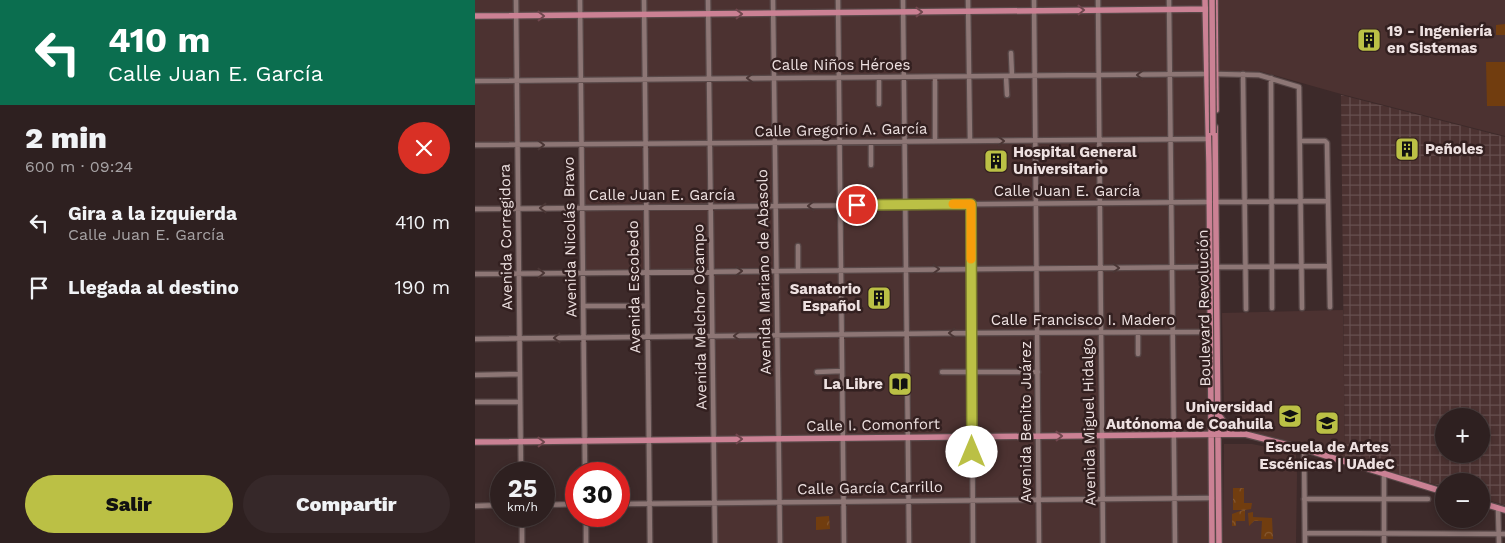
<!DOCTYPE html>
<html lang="es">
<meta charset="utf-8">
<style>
:root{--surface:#2e2020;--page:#362829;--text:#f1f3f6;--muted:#a7a3a5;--line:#493e3e;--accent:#bbc045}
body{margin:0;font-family:"Work Sans",sans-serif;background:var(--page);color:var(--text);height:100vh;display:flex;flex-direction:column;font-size:19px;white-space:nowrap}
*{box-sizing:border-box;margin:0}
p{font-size:16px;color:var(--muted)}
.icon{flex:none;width:28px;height:28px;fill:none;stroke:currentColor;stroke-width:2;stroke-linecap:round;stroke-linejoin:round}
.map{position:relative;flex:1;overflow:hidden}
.details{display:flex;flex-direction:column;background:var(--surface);width:475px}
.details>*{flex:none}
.guide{background:#0b6e4f;color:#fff;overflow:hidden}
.buttons{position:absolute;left:960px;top:408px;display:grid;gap:10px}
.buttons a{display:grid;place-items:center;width:55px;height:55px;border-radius:50%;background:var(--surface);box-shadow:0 2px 8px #0003,0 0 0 1px var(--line);font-size:25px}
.speed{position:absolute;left:15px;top:462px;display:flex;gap:10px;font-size:25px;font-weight:700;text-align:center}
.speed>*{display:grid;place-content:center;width:65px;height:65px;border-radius:50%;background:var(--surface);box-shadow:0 2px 8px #0003,0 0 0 1px var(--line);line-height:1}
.speed small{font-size:12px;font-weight:400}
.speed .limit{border:8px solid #d22;background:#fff;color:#111}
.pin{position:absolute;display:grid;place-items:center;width:42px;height:42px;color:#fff;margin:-21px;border:2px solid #fff;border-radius:50%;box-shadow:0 1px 5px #0007}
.me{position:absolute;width:55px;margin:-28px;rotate:0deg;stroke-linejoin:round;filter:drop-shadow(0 0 4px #0008)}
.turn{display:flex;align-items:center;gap:18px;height:105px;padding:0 25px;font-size:22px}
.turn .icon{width:65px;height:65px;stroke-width:2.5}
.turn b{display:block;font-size:35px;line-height:42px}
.round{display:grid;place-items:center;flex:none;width:52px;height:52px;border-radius:26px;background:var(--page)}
.head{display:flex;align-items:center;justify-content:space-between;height:85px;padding:0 25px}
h1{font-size:30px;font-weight:800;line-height:38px}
.button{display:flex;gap:10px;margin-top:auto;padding:10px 25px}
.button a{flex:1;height:58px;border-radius:30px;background:var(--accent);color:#111;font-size:20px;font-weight:800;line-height:58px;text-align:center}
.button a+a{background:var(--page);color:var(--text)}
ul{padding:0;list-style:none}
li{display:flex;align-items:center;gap:15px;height:65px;padding:0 25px}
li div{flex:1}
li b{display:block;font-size:19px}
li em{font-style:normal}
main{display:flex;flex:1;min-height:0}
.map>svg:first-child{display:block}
.built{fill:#4c3231}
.industrial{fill:url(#industrial-grid);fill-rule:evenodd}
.park{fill:url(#park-crowns)}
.garden{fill:#713d0f}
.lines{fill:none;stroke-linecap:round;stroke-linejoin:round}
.minor-casing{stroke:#584848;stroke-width:7}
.major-casing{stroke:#584848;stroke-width:8}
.minor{stroke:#8d7675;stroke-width:4.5}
.major{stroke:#cb8194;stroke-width:5.5}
.major-bridge-casing{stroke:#584848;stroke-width:8;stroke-linecap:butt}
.major-bridge{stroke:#cb8194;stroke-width:5.5}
.oneway{stroke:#70474e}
.oneway2{stroke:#4a3635}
.route-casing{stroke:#7a7d2d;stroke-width:12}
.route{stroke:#bbc045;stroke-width:9}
.slow{stroke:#f59e0b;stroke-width:9}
.labels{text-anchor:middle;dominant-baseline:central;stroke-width:5;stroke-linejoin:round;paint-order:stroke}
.poi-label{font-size:15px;font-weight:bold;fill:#eee1e1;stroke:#332020;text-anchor:start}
.street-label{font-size:15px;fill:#eee1e1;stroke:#332020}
</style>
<main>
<section class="details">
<div class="guide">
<div class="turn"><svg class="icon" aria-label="left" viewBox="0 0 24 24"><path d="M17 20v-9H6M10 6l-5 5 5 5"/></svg><div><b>410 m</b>Calle Juan E. García</div></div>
</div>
<div class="head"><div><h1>2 min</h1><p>600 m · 09:24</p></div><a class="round" style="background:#d93025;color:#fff"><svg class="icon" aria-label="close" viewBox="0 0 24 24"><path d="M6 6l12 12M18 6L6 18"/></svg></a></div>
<ul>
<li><svg class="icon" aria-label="left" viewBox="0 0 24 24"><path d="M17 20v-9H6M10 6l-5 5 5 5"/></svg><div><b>Gira a la izquierda</b><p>Calle Juan E. García</p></div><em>410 m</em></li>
<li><svg class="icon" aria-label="arrive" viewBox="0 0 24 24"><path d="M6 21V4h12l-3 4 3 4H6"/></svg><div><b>Llegada al destino</b></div><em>190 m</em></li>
</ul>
<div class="button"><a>Salir</a><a>Compartir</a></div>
</section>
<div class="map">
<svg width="1030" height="543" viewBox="0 0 1030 543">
<defs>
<pattern id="industrial-grid" width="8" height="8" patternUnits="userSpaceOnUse" patternTransform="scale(1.25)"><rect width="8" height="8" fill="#4c3231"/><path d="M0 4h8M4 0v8" fill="none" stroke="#664f4f"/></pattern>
<pattern id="park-crowns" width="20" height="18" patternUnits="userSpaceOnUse" patternTransform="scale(1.25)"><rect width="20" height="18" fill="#713d0f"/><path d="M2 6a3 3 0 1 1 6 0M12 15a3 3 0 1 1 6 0" fill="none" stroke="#865932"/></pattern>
</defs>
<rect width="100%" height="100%" fill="#3d2a2a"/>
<path class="built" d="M 0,0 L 732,0 L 739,543 L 241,543 L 238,271 L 109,272 L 108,143 L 0,144 Z
M 743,0 L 1030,0 L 1030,136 L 866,94 L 784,71 L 744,71 Z
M 868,310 L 870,459 L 821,443 L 766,429 L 761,424 L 762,419 L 758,407 L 749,407 L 747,313 Z
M 749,444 L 777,444 L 821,453 L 822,475 L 821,543 L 748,543 Z"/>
<path class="industrial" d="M 866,95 L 1030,137 L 1030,505 L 1006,498 L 1006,481 L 969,481 L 969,487 L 870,459 ZM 969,416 L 1006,416 L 1006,454 L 969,454 Z"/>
<path class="park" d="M 758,488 L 769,488 L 769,503 L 777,503 L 776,509 L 770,510 L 770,521 L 761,521 L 761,526 L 757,526 L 757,514 L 768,510 L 758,510 Z
M 778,512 L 778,517 L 797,518 L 798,539 L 786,539 L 787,521 L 779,521 L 774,526 L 773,513 Z
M 354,516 L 355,529 L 341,530 L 341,517 Z"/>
<path class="garden" d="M 1030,24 L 1030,35 L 1021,35 L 1021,25 Z
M 1011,62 L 1030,62 L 1030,106 L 1012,106 Z"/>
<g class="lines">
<g class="minor-casing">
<path id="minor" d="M 41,0 L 46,474
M 105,0 L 110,474
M 169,0 L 175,543
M 233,0 L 240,543
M 298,0 L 305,543
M 363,0 L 369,543
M 428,0 L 434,543
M 493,0 L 495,141
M 559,0 L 564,543
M 623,0 L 628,543
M 694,0 L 700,543
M 536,53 L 537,76
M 741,74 L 784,75 L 824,87 L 827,308
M 768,74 L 771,309
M 531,76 L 532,95
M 404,77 L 404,104
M 460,77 L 460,141
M 796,78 L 797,308
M 0,81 L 731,74
M 825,141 L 850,141 L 852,143 L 855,307
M 396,142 L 396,165
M 0,145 L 733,139
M 740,202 L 853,201
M 496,204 L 498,543
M 0,209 L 734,202
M 741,267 L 854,266
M 323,270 L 323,246
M 0,274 L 735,267
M 108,306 L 172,306
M 663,332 L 663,354
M 0,339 L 496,333 L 735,332
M 342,372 L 367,371
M 467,372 L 563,372
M 0,375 L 45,374
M 0,402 L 45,402
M 829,449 L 830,543
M 909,475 L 909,543
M 829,499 L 953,499
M 144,504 L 737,498
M 69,505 L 101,504
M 0,506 L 26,505
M 1023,508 L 1024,543
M 47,516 L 47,543
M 111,516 L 111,543
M 830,533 L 1030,534"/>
</g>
<g class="major-casing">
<path id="major" d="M 730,0 L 734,163 L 737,543
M 740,0 L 741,110
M 0,16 L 740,9
M 740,127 L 744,543
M 744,415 L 757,434
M 0,442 L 770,434 L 829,449 L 969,492
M 1006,503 L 1030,510"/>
</g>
<use href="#minor" class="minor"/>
<use href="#major" class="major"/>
<g class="major-bridge-casing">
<path id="major-bridge" d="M 737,0 L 738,133"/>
</g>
<use href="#major-bridge" class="major-bridge"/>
</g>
<defs><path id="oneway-chevron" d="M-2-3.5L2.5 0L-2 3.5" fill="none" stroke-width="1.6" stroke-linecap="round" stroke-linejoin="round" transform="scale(1.25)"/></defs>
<g class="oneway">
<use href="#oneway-chevron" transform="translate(606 10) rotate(-1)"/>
<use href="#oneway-chevron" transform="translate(444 12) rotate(-1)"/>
<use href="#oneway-chevron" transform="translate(264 14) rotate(-1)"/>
<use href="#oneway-chevron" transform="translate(66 16) rotate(-1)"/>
<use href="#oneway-chevron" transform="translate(584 436) rotate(-1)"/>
<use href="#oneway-chevron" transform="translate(264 439) rotate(-1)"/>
<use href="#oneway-chevron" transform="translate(66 442) rotate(-1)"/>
</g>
<g class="oneway2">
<use href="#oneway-chevron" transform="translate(665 75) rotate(180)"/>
<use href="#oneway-chevron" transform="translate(275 78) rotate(180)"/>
<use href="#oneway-chevron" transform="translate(526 141) rotate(-1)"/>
<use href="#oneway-chevron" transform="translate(66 145) rotate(-1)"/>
<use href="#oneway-chevron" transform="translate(336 206) rotate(179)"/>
<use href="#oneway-chevron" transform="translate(68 208) rotate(180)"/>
<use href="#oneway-chevron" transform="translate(641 268)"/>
<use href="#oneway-chevron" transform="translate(461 269)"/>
<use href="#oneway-chevron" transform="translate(264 271)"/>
<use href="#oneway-chevron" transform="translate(66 273) rotate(-1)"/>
<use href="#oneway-chevron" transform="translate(477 333) rotate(179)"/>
<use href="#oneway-chevron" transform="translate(262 336) rotate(179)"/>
<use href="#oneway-chevron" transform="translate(82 338) rotate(179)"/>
</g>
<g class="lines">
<g class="route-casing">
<path id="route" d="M 382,205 L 496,204 L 497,452"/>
</g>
<use href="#route" class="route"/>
<path class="slow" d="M 478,204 L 496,204 L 496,259"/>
</g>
<defs>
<g id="building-square" transform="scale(1.25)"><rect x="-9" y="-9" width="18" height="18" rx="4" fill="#bbc045" stroke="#332020"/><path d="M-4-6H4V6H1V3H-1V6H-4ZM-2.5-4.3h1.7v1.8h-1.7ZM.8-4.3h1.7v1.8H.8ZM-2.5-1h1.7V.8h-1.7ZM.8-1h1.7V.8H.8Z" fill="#111"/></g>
<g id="library-square" transform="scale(1.25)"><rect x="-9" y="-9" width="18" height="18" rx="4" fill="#bbc045" stroke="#332020"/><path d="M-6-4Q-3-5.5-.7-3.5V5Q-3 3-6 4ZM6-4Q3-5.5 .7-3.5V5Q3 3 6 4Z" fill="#111"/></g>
<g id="university-square" transform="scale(1.25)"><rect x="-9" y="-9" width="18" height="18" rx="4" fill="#bbc045" stroke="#332020"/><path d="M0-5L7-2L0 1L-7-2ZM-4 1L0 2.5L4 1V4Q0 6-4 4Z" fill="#111"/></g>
</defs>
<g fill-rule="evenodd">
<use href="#building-square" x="894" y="40"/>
<use href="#building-square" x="932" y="149"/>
<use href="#building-square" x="521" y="161"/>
<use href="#building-square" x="404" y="298"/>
<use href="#library-square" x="425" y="384"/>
<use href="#university-square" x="815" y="416"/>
<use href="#university-square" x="852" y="423"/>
</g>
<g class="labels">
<g class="poi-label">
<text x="912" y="31">19 - Ingeniería<tspan x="912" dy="17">en Sistemas</tspan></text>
<text x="950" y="149">Peñoles</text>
<text x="538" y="152">Hospital General<tspan x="538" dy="17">Universitario</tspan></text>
<text x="386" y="289" text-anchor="end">Sanatorio<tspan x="386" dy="17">Español</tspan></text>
<text x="408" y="384" text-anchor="end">La Libre</text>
<text x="798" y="407" text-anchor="end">Universidad<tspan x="798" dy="17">Autónoma de Coahuila</tspan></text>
<text x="852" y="447" text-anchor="middle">Escuela de Artes<tspan x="852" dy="17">Escénicas | UAdeC</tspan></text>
</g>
<g class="street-label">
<text x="366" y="65">Calle Niños Héroes</text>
<text transform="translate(366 130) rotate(-1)">Calle Gregorio A. García</text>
<text x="592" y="191">Calle Juan E. García</text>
<text x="187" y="195">Calle Juan E. García</text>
<text transform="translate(31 237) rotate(-91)">Avenida Corregidora</text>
<text transform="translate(95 237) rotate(-91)">Avenida Nicolás Bravo</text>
<text transform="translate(289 272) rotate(-91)">Avenida Mariano de Abasolo</text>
<text transform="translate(159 287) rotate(-91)">Avenida Escobedo</text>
<text transform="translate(729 308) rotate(-91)">Boulevard Revolución</text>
<text transform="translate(225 317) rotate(-91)">Avenida Melchor Ocampo</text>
<text x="608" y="320">Calle Francisco I. Madero</text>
<text transform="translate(551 422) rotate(-90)">Avenida Benito Juárez</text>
<text transform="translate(614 422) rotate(-91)">Avenida Miguel Hidalgo</text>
<text transform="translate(398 425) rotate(-1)">Calle I. Comonfort</text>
<text transform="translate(395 488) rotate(-1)">Calle García Carrillo</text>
</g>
</g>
</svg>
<div class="buttons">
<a>+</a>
<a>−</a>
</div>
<div class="speed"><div>25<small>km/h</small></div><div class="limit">30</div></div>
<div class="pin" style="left:382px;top:205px;background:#d93025"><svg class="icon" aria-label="arrive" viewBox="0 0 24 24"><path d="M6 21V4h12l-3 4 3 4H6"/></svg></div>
<svg class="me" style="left:497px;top:452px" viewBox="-20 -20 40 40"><circle r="19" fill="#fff"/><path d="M0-13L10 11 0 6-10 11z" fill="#bbc045"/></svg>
</div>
</main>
